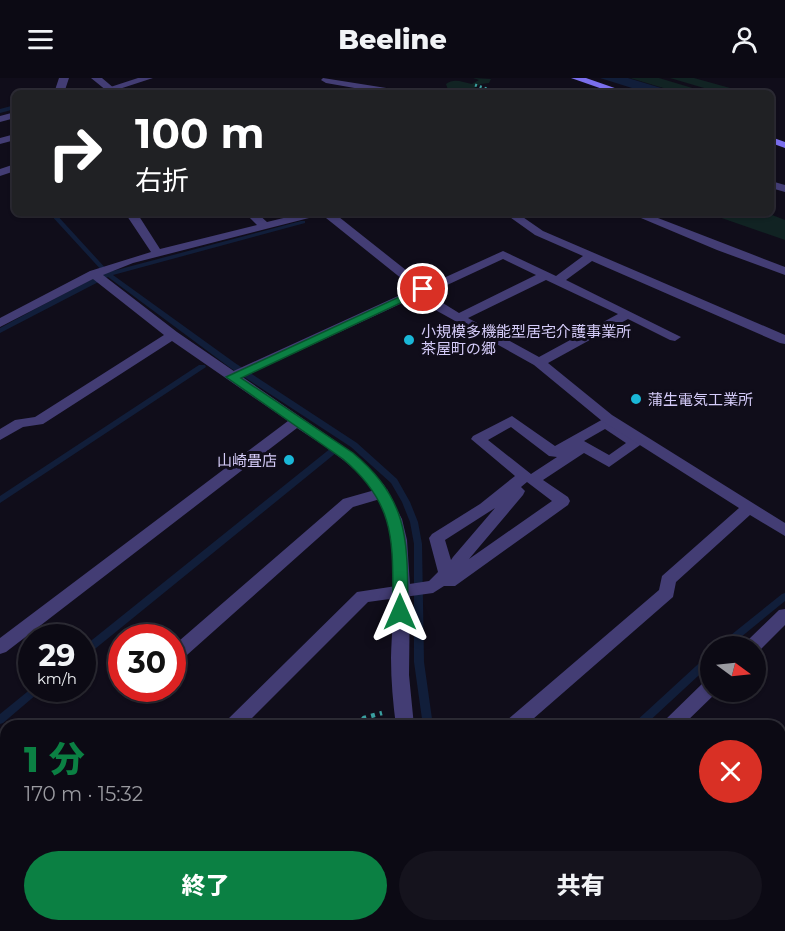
<!DOCTYPE html>
<html lang="ja">
<meta charset="utf-8">
<style>
:root{--surface:#0c0a14;--page:#15131d;--text:#f1f3f6;--muted:#9a9aa0;--line:#2c2b34;--accent:#0b8043}
body{margin:0;font-family:Montserrat,"Noto Sans JP",sans-serif;background:var(--page);color:var(--text);height:100vh;display:flex;flex-direction:column;font-size:22px;white-space:nowrap}
*{box-sizing:border-box;margin:0}
p{font-size:20px;color:var(--muted)}
.icon{flex:none;width:33px;height:33px;fill:none;stroke:currentColor;stroke-width:2;stroke-linecap:round;stroke-linejoin:round}
.map{position:relative;flex:1;overflow:hidden}
.details{position:absolute;left:0px;top:642px;width:786px;height:212px;display:flex;flex-direction:column;background:var(--surface);border-radius:18px 18px 0 0;box-shadow:0 2px 4px #0004,0 0 0 2px var(--line)}
.details>*{flex:none}
.top-card{position:absolute;left:12px;top:12px;width:762px;height:126px;border-radius:9px;box-shadow:0 2px 4px #0004,0 0 0 2px var(--line);background:#202124;color:#fff;overflow:hidden}
.needle{width:39px;rotate:105deg}
.fabs{position:absolute;left:700px;top:558px;display:grid;gap:12px}
.fabs a{display:grid;place-items:center;width:66px;height:66px;border-radius:50%;background:var(--surface);box-shadow:0 2px 4px #0004,0 0 0 2px var(--line);font-size:30px}
.speed{position:absolute;left:18px;top:546px;display:flex;gap:12px;font-size:30px;font-weight:700;text-align:center}
.speed>*{display:grid;place-content:center;width:78px;height:78px;border-radius:50%;background:var(--surface);box-shadow:0 2px 4px #0004,0 0 0 2px var(--line);line-height:1}
.speed small{font-size:15px;font-weight:400}
.speed .limit{border:9px solid #d22;background:#fff;color:#111}
.pin{position:absolute;display:grid;place-items:center;width:51px;height:51px;color:#fff;margin:-26px;border:3px solid #fff;border-radius:50%;box-shadow:0 2px 6px #0007}
.me{position:absolute;width:66px;margin:-33px;rotate:0deg;stroke-linejoin:round;filter:drop-shadow(0 0 4px #0008)}
.turn{display:flex;align-items:center;gap:21px;height:126px;padding:0 24px;font-size:27px}
.turn .icon{width:78px;height:78px;stroke-width:2.5}
.turn b{display:block;font-size:42px;line-height:51px}
.round{display:grid;place-items:center;flex:none;width:63px;height:63px;border-radius:32px;background:var(--page)}
.headline{display:flex;align-items:center;justify-content:space-between;height:102px;padding:0 24px}
h1{font-size:36px;font-weight:800;line-height:45px;color:var(--accent)}
.button{display:flex;gap:12px;margin-top:auto;padding:12px 24px}
.button a{flex:1;height:69px;border-radius:36px;background:var(--accent);color:#fff;font-size:24px;font-weight:800;line-height:69px;text-align:center}
.button a+a{background:var(--page);color:var(--text)}
header{display:flex;justify-content:space-between;align-items:center;height:78px;padding:0 24px;background:var(--surface);font-size:27px;font-weight:800}
.map>svg:first-child{display:block}
.green{fill:#112323}
.water{fill:#111e3a}
.lines{fill:none;stroke-linecap:round;stroke-linejoin:round}
.stream{fill:#111e3a;fill-rule:evenodd}
.path-far1{stroke:#3a9e9f;stroke-width:3;stroke-dasharray:2 3;stroke-linecap:butt}
.path{stroke:#3a9e9f;stroke-width:4.5;stroke-dasharray:4 5;stroke-linecap:butt}
.lane{fill:#433d74;fill-rule:evenodd}
.street{fill:#433d74;fill-rule:evenodd}
.secondary{fill:#7b6fed;fill-rule:evenodd}
.route{fill:#0b8043;stroke:#07532c;stroke-width:1.5}
.poi-dot{fill:#1ab7d7;stroke:#100d1a;stroke-width:2}
.labels{text-anchor:middle;dominant-baseline:central;stroke-width:6;stroke-linejoin:round;paint-order:stroke}
.poi-label{font-size:15px;fill:#d5ccf9;stroke:#100d1a;text-anchor:start}
</style>
<header><svg class="icon" aria-label="menu" viewBox="0 0 24 24"><path d="M4 6h16M4 12h16M4 18h16"/></svg>Beeline<svg class="icon" aria-label="person" viewBox="0 0 24 24"><circle cx="12" cy="8" r="4"/><path d="M4 21q1-7 8-7t8 7"/></svg></header>
<div class="map">
<svg width="785" height="853" viewBox="0 0 785 853">
<rect width="100%" height="100%" fill="#100d1a"/>
<path class="green" d="M 473,0 L 491,1 L 489,5 L 481,6 L 471,12 L 477,15 L 446,15 L 448,12 L 446,6 C 454,0 462,4 472,6 L 479,2 Z
M 630,0 L 659,0 L 709,15 L 680,15 Z
M 670,0 L 694,0 L 748,15 L 721,15 Z
M 714,135 L 767,135 L 785,142 L 785,162 L 713,137 Z"/>
<path class="water" d="M 600,0 L 628,0 L 678,15 L 648,15 Z"/>
<g class="lines">
<path class="stream" d="M 15,27 L 15,31 L 0,35 L 0,31 Z
M 49,135 L 55,135 L 109,194 L 301,143 L 305,143 L 305,145 L 113,197 L 235,285 L 357,365 L 397,401 L 410,424 L 418,444 L 422,466 L 424,584 L 433,648 L 423,648 L 414,584 L 414,466 L 410,444 L 402,424 L 391,405 L 351,369 L 229,289 L 108,199 L 0,255 L 0,250 L 37,230 L 104,195 Z
M 199,287 L 205,287 L 206,289 L 0,425 L 0,418 Z
M 339,365 L 343,368 L 342,370 L 85,579 L 82,580 L 82,570 L 336,366 Z
M 785,515 L 785,523 L 730,568 L 720,568 L 721,565 L 782,516 Z
M 711,576 L 711,586 L 644,648 L 632,648 L 634,645 L 708,577 Z
M 32,610 L 44,610 L 3,645 L 0,646 L 0,636 Z
M 427,848 L 440,848 L 437,853 L 424,853 Z"/>
<path class="path-far1" d="M 475,7 L 499,15"/>
<path class="path" d="M 357,648 L 364,640 L 382,635
M 0,819 L 6,814
M 178,851 L 181,848
M 282,853 L 287,848"/>
<path class="lane" d="M 91,0 L 102,0 L 115,11 L 107,13 Z
M 15,56 L 15,62 L 0,66 L 0,60 Z
M 422,207 L 428,211 L 426,214 L 237,302 L 232,303 L 225,299 L 227,296 Z
M 512,338 L 555,368 L 605,340 L 643,365 L 609,389 L 584,375 L 543,402 L 568,419 L 570,423 L 568,427 L 455,508 L 444,508 L 433,515 L 368,524 L 244,648 L 223,648 L 226,643 L 357,514 L 429,503 L 438,494 L 429,460 L 432,456 L 480,426 L 515,398 L 471,361 L 473,358 ZM 511,349 L 549,378 L 557,379 L 531,396 L 488,362 ZM 605,351 L 626,365 L 609,377 L 584,363 ZM 527,404 L 552,423 L 469,481 L 523,417 L 525,413 L 521,409 ZM 495,430 L 453,479 L 451,482 L 445,462 Z
M 382,410 L 387,411 L 389,415 L 387,419 L 353,429 L 178,585 L 172,587 L 172,569 L 343,421 Z
M 125,610 L 146,610 C 142,619 135,623 126,620 L 123,615 Z"/>
<path class="street" d="M 59,0 L 69,0 L 64,15 L 54,15 Z
M 138,0 L 153,0 L 107,15 L 92,15 Z
M 323,0 L 399,12 L 404,15 L 383,15 L 326,5 L 321,2 Z
M 15,34 L 15,40 L 0,44 L 0,38 Z
M 15,86 L 15,93 L 0,98 L 0,91 Z
M 771,103 L 785,107 L 785,114 L 771,110 Z
M 125,135 L 137,135 L 160,171 L 257,147 L 245,135 L 257,135 L 267,144 L 304,135 L 344,135 L 343,138 L 339,139 L 426,208 L 503,173 L 556,198 L 583,178 L 535,157 L 504,135 L 517,135 L 543,153 L 785,257 L 785,266 L 780,265 L 592,183 L 566,202 L 681,259 L 675,263 L 670,262 L 628,241 L 548,285 L 612,337 L 785,445 L 785,458 L 750,437 L 676,504 L 673,519 L 525,648 L 503,648 L 506,643 L 659,512 L 662,498 L 739,430 L 602,343 L 534,287 L 430,229 L 421,222 L 417,213 L 326,140 L 309,140 L 133,185 L 103,197 L 177,254 L 353,375 L 384,407 L 402,441 L 407,462 L 410,508 L 409,597 L 414,648 L 396,648 C 393,625 391,603 391,580 C 392,530 405,457 374,414 C 355,386 325,369 297,350 L 6,574 L 0,576 L 0,560 L 288,343 L 172,263 L 43,346 L 23,349 L 0,362 L 0,351 L 15,342 L 35,339 L 164,257 L 93,201 L 0,249 L 0,240 L 90,193 L 151,174 ZM 503,181 L 536,197 L 459,235 L 430,217 L 430,215 ZM 546,202 L 618,236 L 539,279 L 468,240 Z
M 629,135 L 645,135 L 785,189 L 785,197 L 717,172 Z
M 785,531 L 785,547 L 759,573 L 756,574 L 756,568 L 745,568 L 747,563 L 779,532 Z
M 711,601 L 711,614 L 717,614 L 682,648 L 661,648 L 664,643 L 705,603 Z
M 785,717 L 785,738 L 780,740 L 780,718 Z
M 452,848 L 487,848 L 489,853 L 450,853 Z
M 660,848 L 683,848 L 681,853 L 658,853 Z"/>
<path class="secondary" d="M 571,0 L 586,0 L 629,15 L 614,15 Z
M 771,59 L 785,64 L 785,70 L 771,65 Z"/>
</g>
<path class="route" d="M 423,208 L 428,211 L 426,213 L 241,300 L 353,375 C 411,423 407,465 408,534 L 405,538 L 395,538 L 393,534 C 392,468 399,428 343,381 L 226,299 Z"/>
<g class="poi-dot">
<circle cx="409" cy="262" r="6"/>
<circle cx="636" cy="321" r="6"/>
<circle cx="289" cy="382" r="6"/>
</g>
<g class="labels">
<g class="poi-label">
<text x="421" y="253">小規模多機能型居宅介護事業所<tspan x="421" dy="17">茶屋町の郷</tspan></text>
<text x="648" y="321">蒲生電気工業所</text>
<text x="277" y="382" text-anchor="end">山崎畳店</text>
</g>
</g>
</svg>
<div class="fabs">
<a><svg class="needle" viewBox="-14 -14 28 28"><path d="M0-13l5 13h-10z" fill="#e53935"/><path d="M0 13l5-13h-10z" fill="#9a9aa0"/></svg></a>
</div>
<div class="speed"><div>29<small>km/h</small></div><div class="limit">30</div></div>
<div class="pin" style="left:423px;top:211px;background:#d93025"><svg class="icon" aria-label="arrive" viewBox="0 0 24 24"><path d="M6 21V4h12l-3 4 3 4H6"/></svg></div>
<svg class="me" style="left:400px;top:534px" viewBox="-20 -20 40 40"><path d="M0-17L14 15 0 8-14 15z" fill="#0b8043" stroke="#fff" stroke-width="4"/></svg>
<div class="top-card">
<div class="turn"><svg class="icon" aria-label="right" viewBox="0 0 24 24"><path d="M7 20v-9h11M14 6l5 5-5 5"/></svg><div><b>100 m</b>右折</div></div>
</div>
<section class="details">
<div class="headline"><div><h1>1 分</h1><p>170 m · 15:32</p></div><a class="round" style="background:#d93025;color:#fff"><svg class="icon" aria-label="close" viewBox="0 0 24 24"><path d="M6 6l12 12M18 6L6 18"/></svg></a></div>
<div class="button"><a>終了</a><a>共有</a></div>
</section>
</div>
